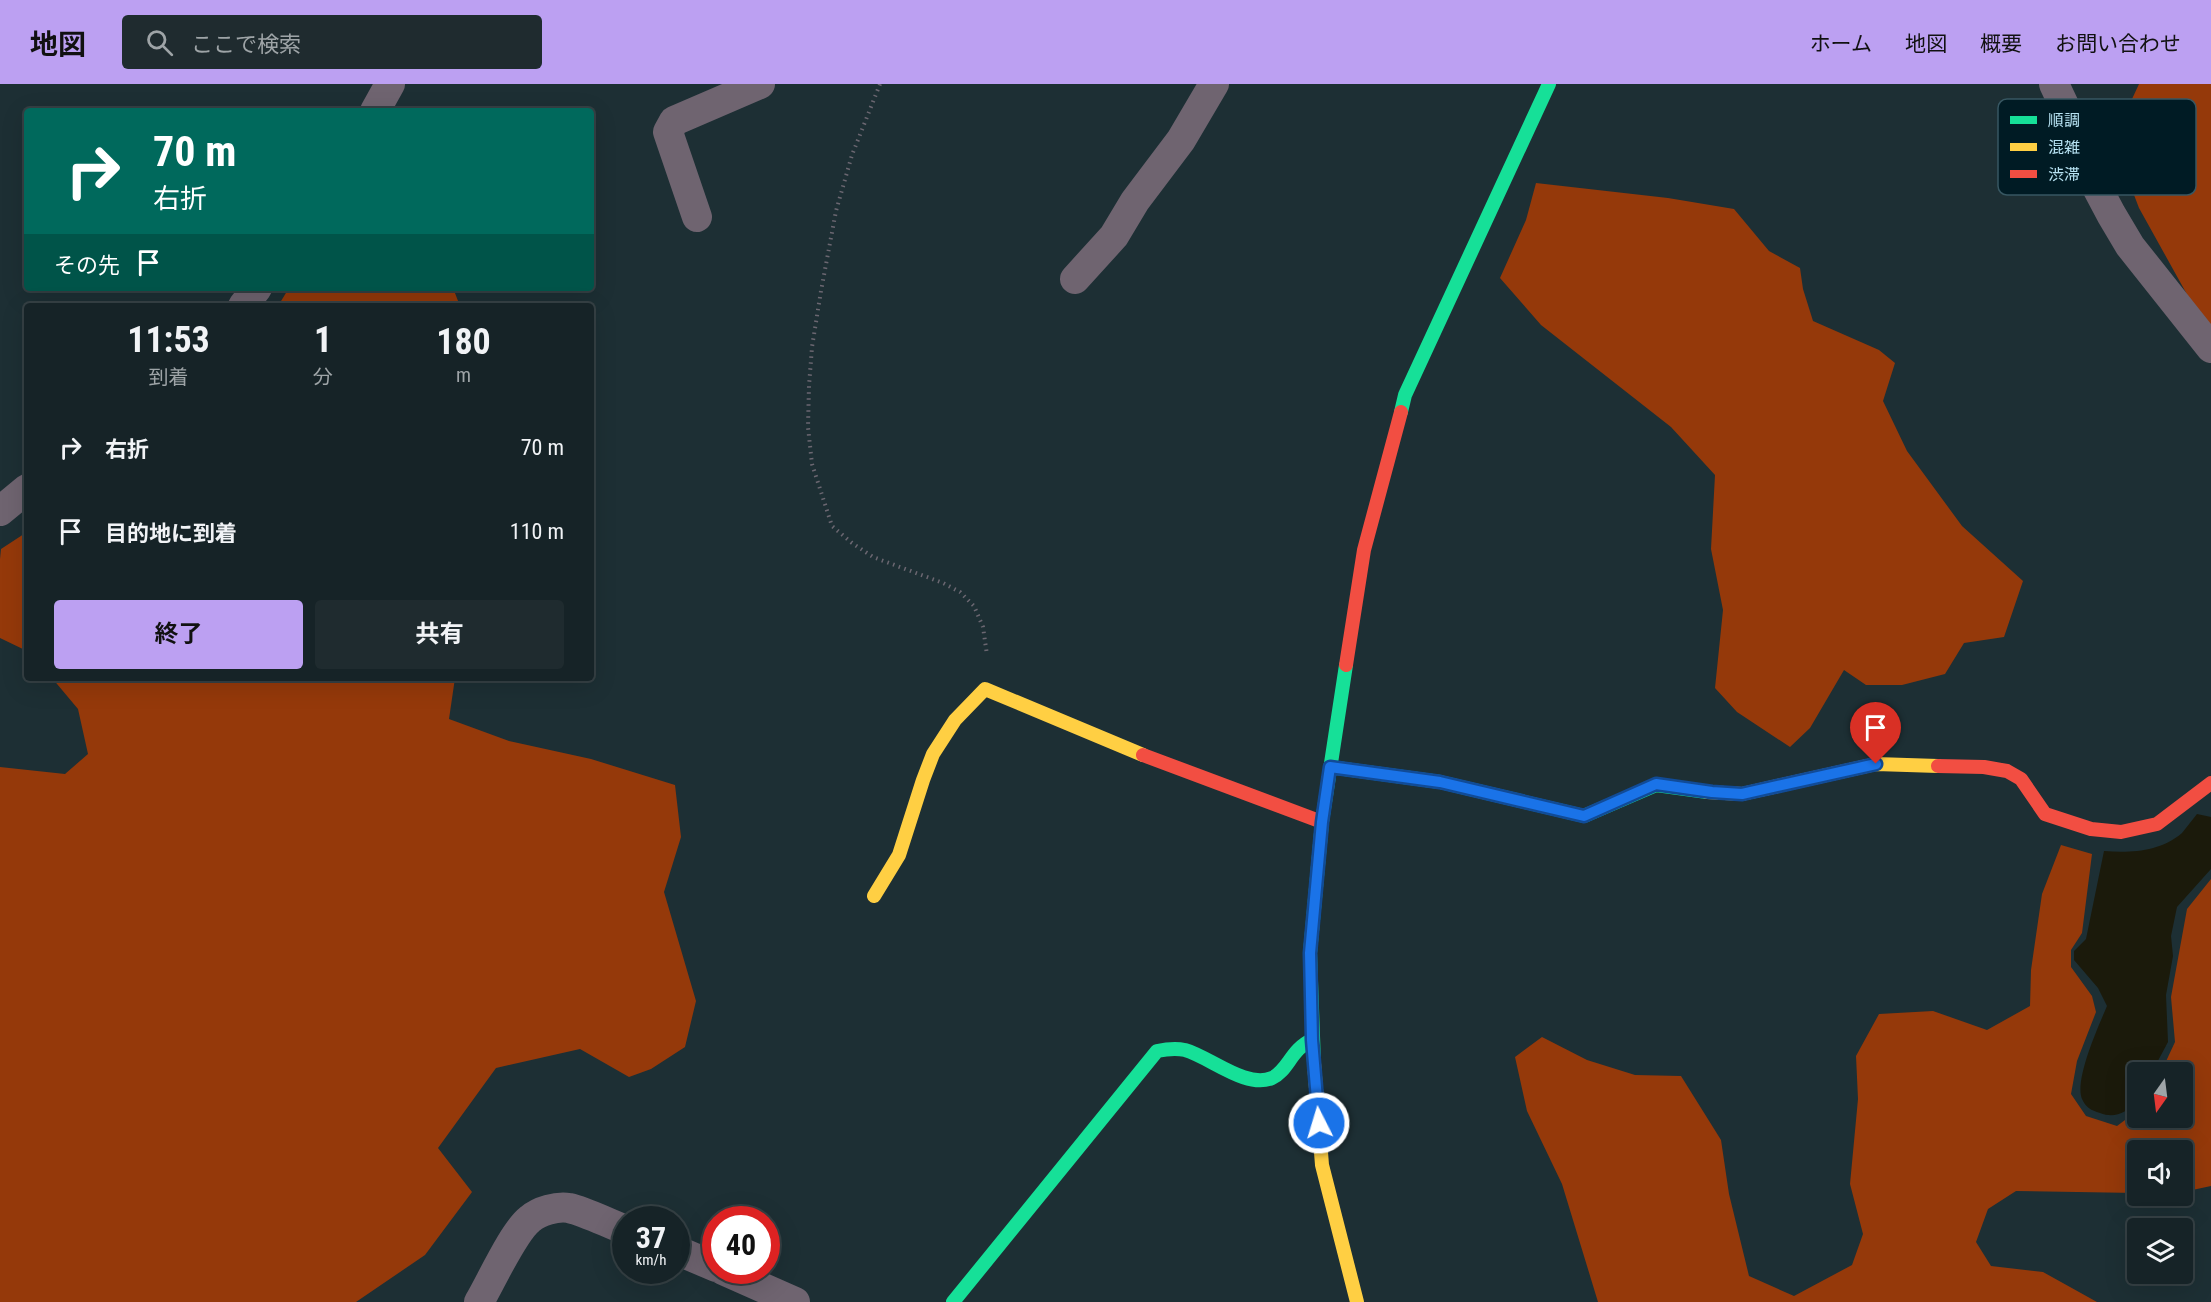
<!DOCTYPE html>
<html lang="ja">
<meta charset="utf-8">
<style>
:root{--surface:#162327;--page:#1f2b2f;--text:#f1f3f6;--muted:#9ea4a7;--line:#354044;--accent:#bca0f2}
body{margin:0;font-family:"Roboto Condensed","Noto Sans JP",sans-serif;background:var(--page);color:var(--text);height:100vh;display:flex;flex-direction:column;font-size:22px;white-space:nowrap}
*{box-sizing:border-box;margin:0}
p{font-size:20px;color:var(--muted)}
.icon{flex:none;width:33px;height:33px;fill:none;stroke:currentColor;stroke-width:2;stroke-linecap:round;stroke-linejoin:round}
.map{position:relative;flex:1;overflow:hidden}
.side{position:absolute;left:24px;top:219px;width:570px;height:378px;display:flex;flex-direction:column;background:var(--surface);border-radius:6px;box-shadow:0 6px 24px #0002,0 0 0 2px var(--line)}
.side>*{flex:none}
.top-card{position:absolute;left:24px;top:24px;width:570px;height:183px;border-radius:6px;box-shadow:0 6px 24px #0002,0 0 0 2px var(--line);background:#00695c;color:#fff;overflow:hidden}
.needle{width:39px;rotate:194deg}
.controls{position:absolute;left:2127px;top:978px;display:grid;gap:12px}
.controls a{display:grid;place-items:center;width:66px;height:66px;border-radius:6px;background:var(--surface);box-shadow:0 6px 24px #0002,0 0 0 2px var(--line);font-size:30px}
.speed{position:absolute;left:612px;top:1122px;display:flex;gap:12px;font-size:30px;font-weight:700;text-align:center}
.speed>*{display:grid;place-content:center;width:78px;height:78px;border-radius:50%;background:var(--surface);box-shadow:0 6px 24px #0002,0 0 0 2px var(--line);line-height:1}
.speed small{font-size:15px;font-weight:400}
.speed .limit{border:9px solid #d22;background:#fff;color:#111}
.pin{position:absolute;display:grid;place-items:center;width:51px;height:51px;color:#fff;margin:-62px -26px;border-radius:50% 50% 50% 0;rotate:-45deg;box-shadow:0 0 6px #0007}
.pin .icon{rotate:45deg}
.me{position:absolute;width:66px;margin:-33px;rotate:355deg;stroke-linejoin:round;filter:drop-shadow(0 0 4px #0008)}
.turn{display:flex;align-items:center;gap:21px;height:126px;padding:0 30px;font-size:27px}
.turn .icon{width:78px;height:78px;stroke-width:2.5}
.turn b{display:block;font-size:42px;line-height:51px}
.then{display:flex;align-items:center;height:57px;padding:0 30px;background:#0003;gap:12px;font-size:22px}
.eta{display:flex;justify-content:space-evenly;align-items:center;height:102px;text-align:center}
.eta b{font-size:36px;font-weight:700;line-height:42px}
.button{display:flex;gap:12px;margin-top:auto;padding:12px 30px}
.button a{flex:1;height:69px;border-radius:6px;background:var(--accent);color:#111;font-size:24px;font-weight:700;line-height:69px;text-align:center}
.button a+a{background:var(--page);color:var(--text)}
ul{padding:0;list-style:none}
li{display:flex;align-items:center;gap:18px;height:84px;padding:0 30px}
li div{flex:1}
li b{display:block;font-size:22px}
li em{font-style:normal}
header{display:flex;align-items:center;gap:36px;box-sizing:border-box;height:84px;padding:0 30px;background:var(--accent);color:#111}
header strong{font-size:28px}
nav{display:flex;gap:33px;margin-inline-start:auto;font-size:21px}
.search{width:420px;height:54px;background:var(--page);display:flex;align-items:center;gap:15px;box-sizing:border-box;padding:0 21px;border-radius:6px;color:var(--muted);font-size:22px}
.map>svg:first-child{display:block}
.forest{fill:#95390a}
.water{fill:#1b1a0b}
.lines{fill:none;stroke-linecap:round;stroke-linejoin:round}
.path{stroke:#6b6771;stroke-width:4;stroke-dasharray:1.5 4.5;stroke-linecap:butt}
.street{stroke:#6f6470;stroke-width:30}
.fast{stroke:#16e098;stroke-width:14}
.slow{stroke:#ffcf43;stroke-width:14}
.jam{stroke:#f24e42;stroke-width:14}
.route-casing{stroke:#114b97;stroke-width:15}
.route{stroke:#1a73e8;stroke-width:10}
.key{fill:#001b24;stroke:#375762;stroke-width:1.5}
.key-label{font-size:16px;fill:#b6e2f2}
</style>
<header>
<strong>地図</strong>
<div class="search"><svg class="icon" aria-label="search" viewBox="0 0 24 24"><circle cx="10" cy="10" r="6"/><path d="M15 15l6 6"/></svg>ここで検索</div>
<nav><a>ホーム</a><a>地図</a><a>概要</a><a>お問い合わせ</a></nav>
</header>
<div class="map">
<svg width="2211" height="1218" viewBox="0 0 2211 1218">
<rect width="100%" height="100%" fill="#1d2f34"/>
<path class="forest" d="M 2139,0 L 2211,0 L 2211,241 L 2199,232 L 2139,124 L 2113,56 Z
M 1536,99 L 1668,114 L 1734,125 L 1769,167 L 1800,184 L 1803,205 L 1813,237 L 1879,266 L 1895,279 L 1883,317 L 1907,367 L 1962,442 L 2023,497 L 2004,553 L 1964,559 L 1945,590 L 1902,601 L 1866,601 L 1844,586 L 1810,644 L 1790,663 L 1737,628 L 1715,604 L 1723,526 L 1711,465 L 1715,391 L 1671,343 L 1541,241 L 1500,194 L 1526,136 Z
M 289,204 L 453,204 L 460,222 L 278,222 Z
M 27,448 L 27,567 L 0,554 L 0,475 L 1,465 Z
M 52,594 L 455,594 L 449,635 L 509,657 L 591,675 L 675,701 L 681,753 L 664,808 L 696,917 L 685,963 L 651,985 L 629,993 L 580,965 L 496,984 L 438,1064 L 472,1108 L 425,1171 L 356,1218 L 0,1218 L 0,683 L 65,690 L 88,670 L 78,625 Z
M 2061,761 L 2092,770 L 2082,849 L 2071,866 L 2071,883 L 2092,912 L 2096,928 L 2077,977 L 2071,1010 L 2086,1032 L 2117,1042 L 2137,1027 L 2138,1034 L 2182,1034 L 2182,988 L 2161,988 L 2175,958 L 2171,913 L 2187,825 L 2211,795 L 2211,1102 L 2183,1108 L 2182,1066 L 2138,1066 L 2137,1109 L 2016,1107 L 1988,1125 L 1976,1158 L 1991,1182 L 2043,1188 L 2097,1218 L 1598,1218 L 1562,1100 L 1527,1027 L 1515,973 L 1542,953 L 1587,976 L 1635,991 L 1681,992 L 1721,1056 L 1729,1110 L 1749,1192 L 1794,1212 L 1852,1181 L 1863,1150 L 1850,1100 L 1858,1015 L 1856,972 L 1879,930 L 1933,927 L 1987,946 L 2030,922 L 2031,886 L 2042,810 Z"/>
<path class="water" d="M 2197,730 L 2211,733 L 2211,785 L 2177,823 L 2171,852 L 2173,872 L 2166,911 L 2168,958 L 2152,988 L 2138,988 L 2137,1019 C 2126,1028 2115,1035 2100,1029 C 2091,1026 2086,1024 2082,1015 C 2074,996 2099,941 2107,922 L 2098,904 L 2074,876 L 2074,867 L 2086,855 L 2104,767 C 2130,769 2160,768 2182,749 C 2187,743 2192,736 2197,730 Z"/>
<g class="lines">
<path class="path" d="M 880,0 L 852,71 L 836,127 L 821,207 L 812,263 L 809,302 L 808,343 L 812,380 L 832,442 L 852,459 L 873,473 L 943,499 L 960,508 L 974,522 L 983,543 L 987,571"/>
<path class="street" d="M 2054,0 L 2078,51 L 2093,96 L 2111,130 L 2130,162 L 2211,264
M 375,27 L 390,0
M 697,133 L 668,48 L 674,37 L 760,0
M 1075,195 L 1114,152 L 1135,117 L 1181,56 L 1214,0
M 243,222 L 257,204
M 0,427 L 27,405
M 676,1166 L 716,1183
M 723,1186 L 795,1218
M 479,1218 C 491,1198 513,1148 530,1135 C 539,1127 557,1122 569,1124 C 587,1128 609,1140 626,1146"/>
<path class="fast" d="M 1401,328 L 1405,311 L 1549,0
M 1330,683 L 1440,698 L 1584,732 L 1656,701 L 1707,708
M 1314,979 L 1310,869 L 1322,738 L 1346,581
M 953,1218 L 1157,967 C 1167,965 1175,964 1185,966 C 1210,973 1246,1005 1272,994 C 1288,987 1291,965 1312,956"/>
<path class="slow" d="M 1707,708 L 1742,710 L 1876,680 L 1938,682
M 874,812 L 899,771 L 923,696 L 933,670 L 955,636 L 985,605 L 1143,671
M 1314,979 L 1322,1081 L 1357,1218"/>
<path class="jam" d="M 1346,581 L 1364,466 L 1401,328
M 1143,671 L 1322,738
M 1938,682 L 1984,683 L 2007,687 L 2021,695 L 2045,730 L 2091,745 L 2121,748 L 2157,740 L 2211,699"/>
</g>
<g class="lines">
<g class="route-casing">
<path id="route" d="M 1319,1039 L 1312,956 L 1310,869 L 1322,738 L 1330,683 L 1440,698 L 1584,732 L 1656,700 L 1712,708 L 1742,710 L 1876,680"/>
</g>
<use href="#route" class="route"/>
</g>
<rect x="1998" y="15" width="198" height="96" rx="9" class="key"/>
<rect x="2010" y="32" width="27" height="8" fill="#16e098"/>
<rect x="2010" y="59" width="27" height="8" fill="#ffcf43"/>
<rect x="2010" y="86" width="27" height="8" fill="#f24e42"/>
<g class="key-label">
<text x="2048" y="42">順調</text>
<text x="2048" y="69">混雑</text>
<text x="2048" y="96">渋滞</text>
</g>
</svg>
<div class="controls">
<a><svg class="needle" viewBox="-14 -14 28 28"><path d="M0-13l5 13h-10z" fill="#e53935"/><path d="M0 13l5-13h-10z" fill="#9ea4a7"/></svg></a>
<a><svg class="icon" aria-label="sound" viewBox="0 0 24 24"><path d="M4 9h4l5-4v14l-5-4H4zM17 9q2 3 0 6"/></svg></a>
<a><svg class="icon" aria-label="layers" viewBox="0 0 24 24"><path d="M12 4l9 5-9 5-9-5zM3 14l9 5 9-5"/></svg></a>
</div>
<div class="speed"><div>37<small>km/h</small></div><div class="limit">40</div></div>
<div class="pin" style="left:1876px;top:680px;background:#d93025"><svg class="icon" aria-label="arrive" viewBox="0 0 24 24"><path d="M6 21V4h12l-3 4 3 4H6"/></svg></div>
<svg class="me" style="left:1319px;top:1039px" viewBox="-20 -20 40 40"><circle r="17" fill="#1a73e8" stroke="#fff" stroke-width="3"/><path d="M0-11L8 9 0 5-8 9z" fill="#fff"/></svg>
<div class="top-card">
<div class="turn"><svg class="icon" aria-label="right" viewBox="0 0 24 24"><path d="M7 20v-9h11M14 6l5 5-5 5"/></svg><div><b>70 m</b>右折</div></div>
<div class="then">その先<svg class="icon" aria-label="arrive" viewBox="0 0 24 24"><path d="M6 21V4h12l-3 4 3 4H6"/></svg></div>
</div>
<section class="side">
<div class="eta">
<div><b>11:53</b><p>到着</p></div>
<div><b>1</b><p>分</p></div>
<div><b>180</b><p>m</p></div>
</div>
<ul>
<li><svg class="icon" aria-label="right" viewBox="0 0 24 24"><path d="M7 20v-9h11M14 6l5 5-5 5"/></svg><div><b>右折</b></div><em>70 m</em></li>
<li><svg class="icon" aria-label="arrive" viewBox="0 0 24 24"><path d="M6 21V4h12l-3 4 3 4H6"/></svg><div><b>目的地に到着</b></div><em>110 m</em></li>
</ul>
<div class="button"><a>終了</a><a>共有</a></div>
</section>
</div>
